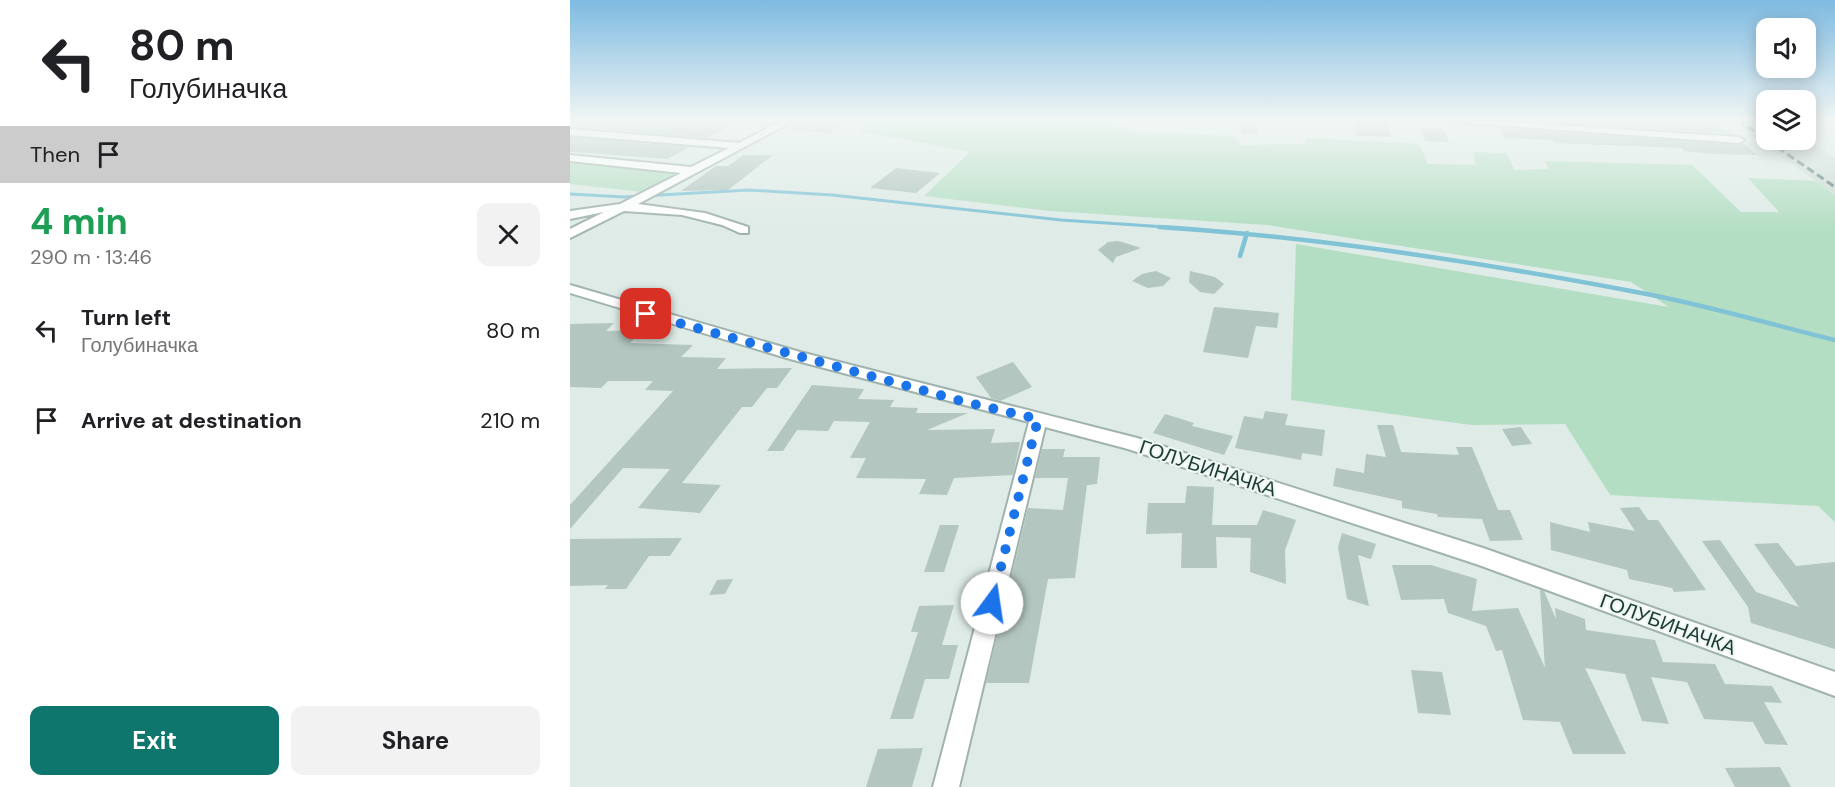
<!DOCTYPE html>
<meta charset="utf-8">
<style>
:root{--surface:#fff;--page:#f2f2f2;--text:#202124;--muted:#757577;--accent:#0f766e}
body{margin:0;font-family:"DM Sans",sans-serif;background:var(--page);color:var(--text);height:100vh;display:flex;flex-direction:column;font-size:22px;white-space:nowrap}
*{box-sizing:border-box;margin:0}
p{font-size:20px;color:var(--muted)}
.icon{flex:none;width:33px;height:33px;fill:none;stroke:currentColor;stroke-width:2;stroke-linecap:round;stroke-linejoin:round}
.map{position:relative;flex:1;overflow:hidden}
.drawer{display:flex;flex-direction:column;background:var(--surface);width:570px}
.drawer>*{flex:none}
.banner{background:#fff;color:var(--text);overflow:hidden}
.controls{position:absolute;left:1186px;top:18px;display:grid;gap:12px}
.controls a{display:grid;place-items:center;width:60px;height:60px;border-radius:12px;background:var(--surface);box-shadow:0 3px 15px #0003;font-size:30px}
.pin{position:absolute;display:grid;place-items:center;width:51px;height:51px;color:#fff;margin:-26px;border-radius:12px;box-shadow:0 3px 9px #0006}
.me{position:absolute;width:66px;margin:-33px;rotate:14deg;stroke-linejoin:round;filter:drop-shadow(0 0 4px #0008)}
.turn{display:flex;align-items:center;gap:21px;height:126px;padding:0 30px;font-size:27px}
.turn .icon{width:78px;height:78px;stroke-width:2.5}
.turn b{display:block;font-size:42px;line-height:51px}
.then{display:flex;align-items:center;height:57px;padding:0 30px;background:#0003;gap:12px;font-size:22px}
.round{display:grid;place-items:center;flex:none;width:63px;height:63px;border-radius:12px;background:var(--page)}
.headline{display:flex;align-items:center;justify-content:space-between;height:102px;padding:0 30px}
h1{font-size:36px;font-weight:700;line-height:45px;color:#1e9e55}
.button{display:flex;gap:12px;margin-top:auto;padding:12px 30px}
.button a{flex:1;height:69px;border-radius:12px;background:var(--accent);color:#fff;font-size:24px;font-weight:700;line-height:69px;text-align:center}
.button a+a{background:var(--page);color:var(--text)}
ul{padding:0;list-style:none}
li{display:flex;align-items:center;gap:18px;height:90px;padding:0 30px}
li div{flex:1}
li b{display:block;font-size:22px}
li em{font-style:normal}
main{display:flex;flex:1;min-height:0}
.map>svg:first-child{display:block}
.built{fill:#ccdbd5}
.green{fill:#b4dec3}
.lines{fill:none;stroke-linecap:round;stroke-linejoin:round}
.stream-far1{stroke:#80c2d6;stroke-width:3}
.stream{stroke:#80c2d6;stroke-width:4.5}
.building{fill:#b3c6bf}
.minor-casing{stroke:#a1b3ae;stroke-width:4}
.minor{fill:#fff;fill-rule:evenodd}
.rail{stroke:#587872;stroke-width:3;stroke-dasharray:8 4;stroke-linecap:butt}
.route{stroke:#1a73e8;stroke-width:10;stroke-dasharray:0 18}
.labels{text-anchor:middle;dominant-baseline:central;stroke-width:4.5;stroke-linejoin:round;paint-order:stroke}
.street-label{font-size:20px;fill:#1e3c36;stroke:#eef7f3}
</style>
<main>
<section class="drawer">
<div class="banner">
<div class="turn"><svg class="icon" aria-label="left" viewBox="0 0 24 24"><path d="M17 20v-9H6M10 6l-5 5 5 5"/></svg><div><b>80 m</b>Голубиначка</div></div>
<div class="then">Then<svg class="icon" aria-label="arrive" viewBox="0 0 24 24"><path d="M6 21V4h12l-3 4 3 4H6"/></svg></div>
</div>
<div class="headline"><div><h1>4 min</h1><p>290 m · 13:46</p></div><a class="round"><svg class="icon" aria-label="close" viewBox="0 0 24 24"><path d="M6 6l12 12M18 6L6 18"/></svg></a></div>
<ul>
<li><svg class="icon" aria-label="left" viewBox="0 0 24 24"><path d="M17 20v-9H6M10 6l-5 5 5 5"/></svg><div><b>Turn left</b><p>Голубиначка</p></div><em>80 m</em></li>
<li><svg class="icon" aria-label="arrive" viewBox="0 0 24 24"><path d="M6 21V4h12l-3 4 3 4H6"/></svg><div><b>Arrive at destination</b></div><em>210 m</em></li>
</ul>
<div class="button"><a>Exit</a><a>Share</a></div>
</section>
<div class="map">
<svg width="1265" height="787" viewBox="0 0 1265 787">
<rect width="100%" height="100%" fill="#deebe6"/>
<path class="built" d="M 1160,120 L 1197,120 L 1197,140 L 1236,139 L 1265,158 L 1265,195 Z"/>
<path class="green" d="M 307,120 L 371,127 L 381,120 L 502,120 L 500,126 L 560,127 L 558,132 L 664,136 L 671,145 L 735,144 L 737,138 L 849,144 L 858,164 L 905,165 L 904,152 L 936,153 L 945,170 L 978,169 L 975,161 L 1122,165 L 1171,212 L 1209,212 L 1178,178 L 1245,181 L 1265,195 L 1265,522 L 1248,506 L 1040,495 L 995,424 L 901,425 L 721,400 L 726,244 L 1099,307 L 1061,282 L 697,225 L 480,211 L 354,196 L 400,152 L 289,131 Z
M 0,161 L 109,172 L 73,192 L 0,184 Z"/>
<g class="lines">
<path class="stream-far1" d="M 0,194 L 54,197 L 179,190 L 262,195 L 491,220 L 611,228"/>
<path class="stream" d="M 589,227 C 748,237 909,262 1066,292 C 1133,304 1199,324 1265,340
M 670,256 L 677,233"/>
</g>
<path class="building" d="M 23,120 L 129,120 L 120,125 L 161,125 L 137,138 L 6,127 Z
M 227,120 L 277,120 L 259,133 L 223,130 L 223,123 Z
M 671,120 L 686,120 L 687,134 L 671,133 Z
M 951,120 L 1139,120 L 1162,134 Z
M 783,121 L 816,122 L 821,137 L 787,136 Z
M 850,128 L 873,128 L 879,142 L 855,141 Z
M 930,128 L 1169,145 L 1173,143 L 1187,155 L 1143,154 L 1114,151 L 1111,148 L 985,143 L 983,140 L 934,138 Z
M 0,137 L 120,147 L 97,159 L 16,153 L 0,152 Z
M 173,155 L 203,155 L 158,190 L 111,191 L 146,166 L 158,166 Z
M 326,168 L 370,173 L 346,193 L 300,188 Z
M 548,241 L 552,242 L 571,248 L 546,257 L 543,263 L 528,250 L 538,242 Z
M 586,271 L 601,278 L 593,286 L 578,288 L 562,281 L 572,274 Z
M 620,271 L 645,277 L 654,284 L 644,294 L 630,292 L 619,282 Z
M 644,307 L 709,313 L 707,328 L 686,326 L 678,358 L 633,352 Z
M 44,323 L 36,331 L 73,330 L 60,343 L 123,345 L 111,357 L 156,358 L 147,369 L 222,368 L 207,388 L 197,388 L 182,407 L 172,407 L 112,483 L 151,485 L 130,513 L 68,508 L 100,469 L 53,468 L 0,529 L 0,505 L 103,391 L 75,390 L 83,381 L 38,381 L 31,388 L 0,387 L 0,324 Z
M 443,362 L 462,387 L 430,401 L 421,398 L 406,377 Z
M 242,385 L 294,389 L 288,399 L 324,400 L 320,407 L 348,408 L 346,413 L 398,413 L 357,430 L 425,429 L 421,443 L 450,442 L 443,475 L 384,478 L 377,495 L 349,494 L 356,479 L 286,478 L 296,458 L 280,458 L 300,422 L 264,421 L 258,431 L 227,430 L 213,451 L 197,451 Z
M 695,411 L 718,414 L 715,425 L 755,430 L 752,456 L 732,453 L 731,460 L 665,448 L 674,416 L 693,419 Z
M 595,414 L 624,423 L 622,426 L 663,436 L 654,455 L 583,433 Z
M 807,425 L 823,425 L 831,452 L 889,455 L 886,447 L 902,447 L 928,510 L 940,510 L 953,540 L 920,541 L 912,519 L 868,517 L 867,514 L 832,508 L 832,501 L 763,486 L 766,468 L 794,473 L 796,454 L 816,457 Z
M 951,427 L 962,444 L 942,446 L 932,429 Z
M 472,449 L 495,449 L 493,457 L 530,457 L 527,484 L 517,485 L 505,578 L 478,579 L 459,683 L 416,683 L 458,508 L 493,510 L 498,478 L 465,478 Z
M 617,486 L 644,487 L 642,525 L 687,525 L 693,510 L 726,520 L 715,550 L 716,584 L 680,572 L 681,538 L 646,537 L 647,568 L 611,568 L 612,533 L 576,534 L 578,503 L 615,503 Z
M 1069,507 L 1078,520 L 1088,520 L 1136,590 L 1104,592 L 1102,588 L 1059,579 L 1057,570 L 981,550 L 980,522 L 1020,532 L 1018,522 L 1065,531 L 1050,508 Z
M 370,525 L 389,525 L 374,572 L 354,572 Z
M 772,533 L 806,544 L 801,559 L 788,555 L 799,606 L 777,599 L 768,547 Z
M 112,538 L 100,556 L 79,556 L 56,589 L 35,589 L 38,585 L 0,586 L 0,539 Z
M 1150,540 L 1186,592 L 1229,607 L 1184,544 L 1208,543 L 1226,566 L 1265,562 L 1265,649 L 1181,623 L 1178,607 L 1132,541 Z
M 822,565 L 861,565 L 907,579 L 902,611 L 948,608 L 975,668 L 970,590 L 974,591 L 986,619 L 985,608 L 1015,619 L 1016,630 L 1085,640 L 1093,662 L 1145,664 L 1155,684 L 1202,686 L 1212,703 L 1194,702 L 1218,745 L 1195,744 L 1183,722 L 1134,719 L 1117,682 L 1081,677 L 1099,724 L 1072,721 L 1055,674 L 1015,668 L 1056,754 L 1003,754 L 990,722 L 953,720 L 932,650 L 926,651 L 916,626 L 878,613 L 874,599 L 831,600 Z
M 163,579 L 155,594 L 139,595 L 147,580 Z
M 384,605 L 372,645 L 388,645 L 379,679 L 355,679 L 343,719 L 320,719 L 348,632 L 341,632 L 349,606 Z
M 841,670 L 872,672 L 881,715 L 848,713 Z
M 353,748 L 342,787 L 296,787 L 308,749 Z
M 1210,767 L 1221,787 L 1165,787 L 1155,768 Z"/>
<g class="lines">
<g class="minor-casing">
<path id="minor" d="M 213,120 L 225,120 L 68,204 L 135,213 L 178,227 L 178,233 L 170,233 L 152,225 L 112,215 L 54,211 L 0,238 L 0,229 L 34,212 L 0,219 L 0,211 L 50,204 L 111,173 L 0,161 L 0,155 L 121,167 L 159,148 L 0,135 L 0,129 L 169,143 Z
M 856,120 L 910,120 L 1169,137 L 1174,140 L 1169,143 Z
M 0,285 L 230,352 L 567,438 L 913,548 L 1265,672 L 1265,696 L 909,565 L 558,449 L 475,427 L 389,787 L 363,787 L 459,422 L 220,359 L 0,293 Z"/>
</g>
<use href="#minor" class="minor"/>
<path class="rail" d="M 1168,120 L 1265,187"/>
</g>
<linearGradient id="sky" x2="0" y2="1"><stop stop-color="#7ebae1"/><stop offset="0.52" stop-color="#f0f6f4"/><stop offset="1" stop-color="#f0f6f4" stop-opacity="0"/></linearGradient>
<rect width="1265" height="231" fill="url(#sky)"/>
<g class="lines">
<path class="route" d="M 76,314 L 395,402 L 468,419 L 422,603"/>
</g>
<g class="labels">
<g class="street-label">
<text transform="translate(638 468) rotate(18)">ГОЛУБИНАЧКА</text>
<text transform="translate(1098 624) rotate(20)">ГОЛУБИНАЧКА</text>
</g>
</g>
</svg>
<div class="controls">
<a><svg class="icon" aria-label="sound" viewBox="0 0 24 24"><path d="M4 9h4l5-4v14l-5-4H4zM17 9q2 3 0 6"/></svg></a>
<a><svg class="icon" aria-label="layers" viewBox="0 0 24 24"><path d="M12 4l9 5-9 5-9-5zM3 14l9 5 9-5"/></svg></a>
</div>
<div class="pin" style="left:76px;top:314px;background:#d93025"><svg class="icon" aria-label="arrive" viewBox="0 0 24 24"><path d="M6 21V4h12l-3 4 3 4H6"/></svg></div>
<svg class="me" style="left:422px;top:603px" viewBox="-20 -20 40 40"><circle r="19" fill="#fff"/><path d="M0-13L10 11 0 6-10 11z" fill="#1a73e8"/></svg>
</div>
</main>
